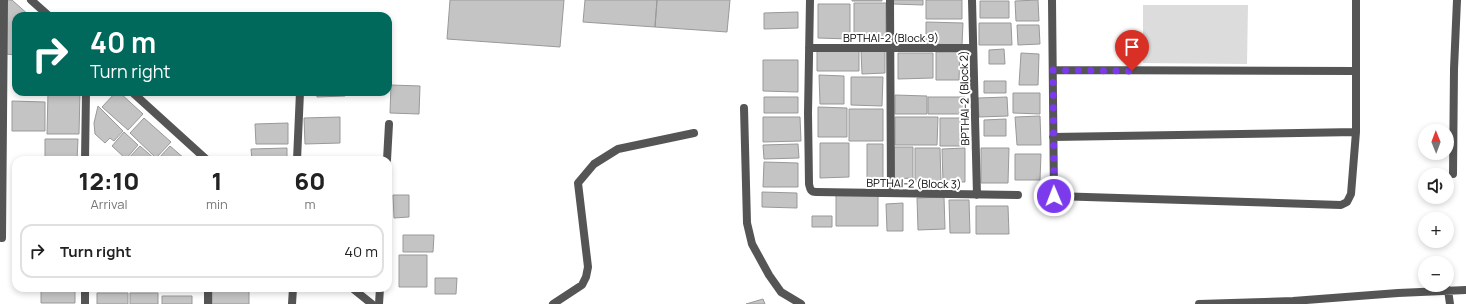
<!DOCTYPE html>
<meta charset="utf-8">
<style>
:root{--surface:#fff;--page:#f2f2f2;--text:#222;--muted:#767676;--line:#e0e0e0}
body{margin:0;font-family:Manrope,sans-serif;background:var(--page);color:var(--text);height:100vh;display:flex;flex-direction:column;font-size:15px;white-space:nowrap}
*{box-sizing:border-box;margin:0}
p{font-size:13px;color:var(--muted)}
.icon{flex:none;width:22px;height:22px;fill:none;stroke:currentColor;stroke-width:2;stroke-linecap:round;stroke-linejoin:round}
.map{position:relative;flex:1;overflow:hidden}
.drawer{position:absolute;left:12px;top:156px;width:380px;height:136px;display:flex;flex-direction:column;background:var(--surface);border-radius:12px;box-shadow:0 2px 6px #0003}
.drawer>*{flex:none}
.guide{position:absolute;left:12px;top:12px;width:380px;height:84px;border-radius:12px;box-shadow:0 2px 6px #0003;background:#00695c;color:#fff;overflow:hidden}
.needle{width:26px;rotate:359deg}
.tools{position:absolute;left:1418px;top:124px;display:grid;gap:8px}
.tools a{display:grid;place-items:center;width:36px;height:36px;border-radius:50%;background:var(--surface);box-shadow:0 2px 6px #0003;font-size:20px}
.pin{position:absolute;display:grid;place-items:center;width:34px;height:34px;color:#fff;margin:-41px -17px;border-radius:50% 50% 50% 0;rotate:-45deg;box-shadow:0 0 4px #0007}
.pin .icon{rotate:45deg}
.me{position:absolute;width:44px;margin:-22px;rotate:359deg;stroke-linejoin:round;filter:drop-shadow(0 0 3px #0008)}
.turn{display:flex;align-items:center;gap:14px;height:84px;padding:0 12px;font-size:18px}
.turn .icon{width:52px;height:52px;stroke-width:2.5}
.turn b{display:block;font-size:28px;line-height:34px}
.eta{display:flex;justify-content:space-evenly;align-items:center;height:68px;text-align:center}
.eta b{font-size:24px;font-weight:800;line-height:28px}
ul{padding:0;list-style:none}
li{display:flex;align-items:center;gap:12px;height:54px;margin:0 8px 6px;padding:0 4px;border:2px solid var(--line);border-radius:12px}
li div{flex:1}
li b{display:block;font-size:15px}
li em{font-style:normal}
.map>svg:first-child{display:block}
.green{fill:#dcdcdc}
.building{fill:#c4c4c4;stroke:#999}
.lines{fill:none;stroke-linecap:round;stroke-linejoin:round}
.service{stroke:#555;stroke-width:8}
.minor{stroke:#555;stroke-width:8}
.tertiary{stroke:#555;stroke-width:8}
.route{stroke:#7c3aed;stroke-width:7;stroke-dasharray:0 12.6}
.labels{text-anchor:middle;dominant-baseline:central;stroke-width:4;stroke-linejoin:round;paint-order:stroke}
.street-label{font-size:11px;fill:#000;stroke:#fff}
</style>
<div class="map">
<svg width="1466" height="304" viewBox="0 0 1466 304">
<rect width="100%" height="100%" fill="#fff"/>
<path class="green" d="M 1143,5 L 1248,5 L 1247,64 L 1143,63 Z"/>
<path class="building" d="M 7,0 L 12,0 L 30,16 L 16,16 L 16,55 L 6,54 Z
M 450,0 L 564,0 L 560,47 L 447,39 Z
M 585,0 L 657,0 L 655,27 L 583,22 Z
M 657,0 L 730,0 L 727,32 L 655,27 Z
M 852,0 L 882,0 L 882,1 L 852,1 Z
M 893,0 L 923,0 L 923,5 L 893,4 Z
M 926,0 L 962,0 L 962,19 L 926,19 Z
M 1038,0 L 1039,21 L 1016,21 L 1015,1 Z
M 980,1 L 1009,1 L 1009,18 L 980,18 Z
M 854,3 L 886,3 L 886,38 L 854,38 Z
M 818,4 L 850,4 L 850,39 L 818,38 Z
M 798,12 L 798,28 L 764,29 L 764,13 Z
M 926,22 L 963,23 L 962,45 L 926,44 Z
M 979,23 L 1011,23 L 1012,45 L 979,45 Z
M 1017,25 L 1039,25 L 1040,44 L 1018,45 Z
M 1004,49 L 1005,64 L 989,64 L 989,50 Z
M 817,50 L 859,50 L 859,71 L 817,71 Z
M 861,51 L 885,51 L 885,73 L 862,74 Z
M 936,52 L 960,52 L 959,80 L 936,80 Z
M 898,53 L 933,53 L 933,78 L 898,79 Z
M 1021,53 L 1039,54 L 1038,85 L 1019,85 Z
M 763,60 L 798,60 L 798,92 L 763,91 Z
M 819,75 L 844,76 L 844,104 L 820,104 Z
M 851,77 L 883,77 L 882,106 L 851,105 Z
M 984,81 L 1006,81 L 1006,93 L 984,93 Z
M 391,85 L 420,86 L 419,114 L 390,113 Z
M 48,92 L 80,92 L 79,134 L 47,134 Z
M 116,92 L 119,92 L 143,114 L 128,130 L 102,107 Z
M 316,92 L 345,92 L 345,96 L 317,97 Z
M 1013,93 L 1040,93 L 1040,114 L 1013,113 Z
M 895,95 L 927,96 L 927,114 L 895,114 Z
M 764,97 L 798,97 L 798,113 L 764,113 Z
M 928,97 L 965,97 L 965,114 L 928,114 Z
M 1007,97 L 1008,116 L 979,117 L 978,98 Z
M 12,101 L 45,102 L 45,131 L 12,131 Z
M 98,106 L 123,131 L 114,141 L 110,138 L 105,143 L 95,134 L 94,123 Z
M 818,107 L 847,108 L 847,137 L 818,137 Z
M 849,109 L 883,109 L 883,141 L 849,141 Z
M 1040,116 L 1041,145 L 1017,145 L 1015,117 Z
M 340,117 L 340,143 L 305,144 L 304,118 Z
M 763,117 L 800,117 L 801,141 L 763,142 Z
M 895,117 L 938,117 L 937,145 L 895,145 Z
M 144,118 L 171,142 L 156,158 L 130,133 Z
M 940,118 L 967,118 L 967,146 L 940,146 Z
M 1006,119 L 1006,136 L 984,136 L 984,120 Z
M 288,123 L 288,144 L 256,144 L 255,124 Z
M 124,132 L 138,145 L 126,159 L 112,146 Z
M 45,139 L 78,139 L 77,160 L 45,160 Z
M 820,143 L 849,143 L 849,177 L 820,178 Z
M 798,144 L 799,158 L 764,159 L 763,145 Z
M 867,144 L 883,144 L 883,180 L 867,180 Z
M 140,146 L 156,160 L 127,160 Z
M 170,146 L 185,159 L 184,160 L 157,160 Z
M 894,147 L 913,147 L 913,178 L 894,179 Z
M 287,148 L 287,160 L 252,160 L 251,149 Z
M 915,148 L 940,148 L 941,182 L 915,182 Z
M 965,148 L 965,182 L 943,182 L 942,149 Z
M 981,148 L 1009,148 L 1008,183 L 981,183 Z
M 1015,154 L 1041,154 L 1040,180 L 1015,180 Z
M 764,162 L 798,163 L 798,187 L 763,187 Z
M 762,192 L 797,193 L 797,208 L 762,207 Z
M 393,195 L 409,195 L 409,217 L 394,218 Z
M 836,195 L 878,195 L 878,226 L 836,226 Z
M 944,197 L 945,229 L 918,230 L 917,198 Z
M 949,200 L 969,200 L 970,233 L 950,233 Z
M 903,203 L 903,231 L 887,231 L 886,204 Z
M 976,206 L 1008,206 L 1009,234 L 976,234 Z
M 812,216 L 832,216 L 832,227 L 812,227 Z
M 403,235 L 434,235 L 433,252 L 403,252 Z
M 399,255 L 427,255 L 427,287 L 399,287 Z
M 435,278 L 457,278 L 456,294 L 435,294 Z
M 41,288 L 75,288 L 75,303 L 41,303 Z
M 212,289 L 249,290 L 249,304 L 212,304 Z
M 97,293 L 128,293 L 128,304 L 97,304 Z
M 130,293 L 158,293 L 158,304 L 130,304 Z
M 162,296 L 192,296 L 192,304 L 162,304 Z
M 763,299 L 765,304 L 746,304 Z"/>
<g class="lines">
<path class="service" d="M 744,108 L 747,223 L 752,244 L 769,275 L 781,292 L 801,304
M 1448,290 L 1450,304
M 553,304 L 582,285 L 586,277 L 588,267 L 578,183 L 594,164 L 618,149 L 694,133
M 1199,304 L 1293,301 L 1398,293 L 1466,290"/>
<path class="minor" d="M 810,0 L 808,113 L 809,184 C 810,188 810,192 816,192 L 1018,195
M 890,0 L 891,193
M 972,0 L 977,195
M 1052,0 L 1054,196 L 1341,205 L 1347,202 L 1351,194 L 1356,132 L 1356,0
M 809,48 L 973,48
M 1053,70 L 1356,71
M 1053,137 L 1356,132
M 85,160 L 86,92
M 297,160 L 300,92
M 387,160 L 389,124
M 1453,174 L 1454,69 L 1457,0
M 2,238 L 4,0
M 85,304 L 85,288
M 208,304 L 208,288
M 292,304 L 293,288
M 379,304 L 380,288"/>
<path class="tertiary" d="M 31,0 L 49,16
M 132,92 L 207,160
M 352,288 L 372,304"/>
</g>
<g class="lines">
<path class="route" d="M 1054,196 L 1053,70 L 1132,71"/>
</g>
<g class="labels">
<g class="street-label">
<text x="891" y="37">BPTHAI-2 (Block 9)</text>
<text transform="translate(964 98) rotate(-91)">BPTHAI-2 (Block 2)</text>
<text transform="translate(914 183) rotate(1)">BPTHAI-2 (Block 3)</text>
</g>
</g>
</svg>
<div class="tools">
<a><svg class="needle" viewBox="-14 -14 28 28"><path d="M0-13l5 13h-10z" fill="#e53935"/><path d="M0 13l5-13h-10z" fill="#767676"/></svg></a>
<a><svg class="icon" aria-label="sound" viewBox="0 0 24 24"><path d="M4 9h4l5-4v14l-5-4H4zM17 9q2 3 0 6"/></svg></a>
<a>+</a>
<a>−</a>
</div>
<div class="pin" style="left:1132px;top:71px;background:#d93025"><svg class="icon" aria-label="arrive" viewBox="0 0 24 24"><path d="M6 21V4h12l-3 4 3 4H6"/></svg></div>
<svg class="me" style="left:1054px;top:196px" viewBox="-20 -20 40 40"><circle r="17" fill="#7c3aed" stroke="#fff" stroke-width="3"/><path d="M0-11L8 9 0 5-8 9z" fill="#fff"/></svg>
<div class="guide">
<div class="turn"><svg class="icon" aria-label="right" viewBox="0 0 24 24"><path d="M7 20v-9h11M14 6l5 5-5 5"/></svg><div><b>40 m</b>Turn right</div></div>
</div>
<section class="drawer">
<div class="eta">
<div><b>12:10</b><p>Arrival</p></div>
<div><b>1</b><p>min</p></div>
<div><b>60</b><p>m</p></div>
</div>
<ul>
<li><svg class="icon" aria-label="right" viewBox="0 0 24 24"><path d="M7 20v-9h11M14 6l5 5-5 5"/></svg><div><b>Turn right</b></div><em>40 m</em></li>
</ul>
</section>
</div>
